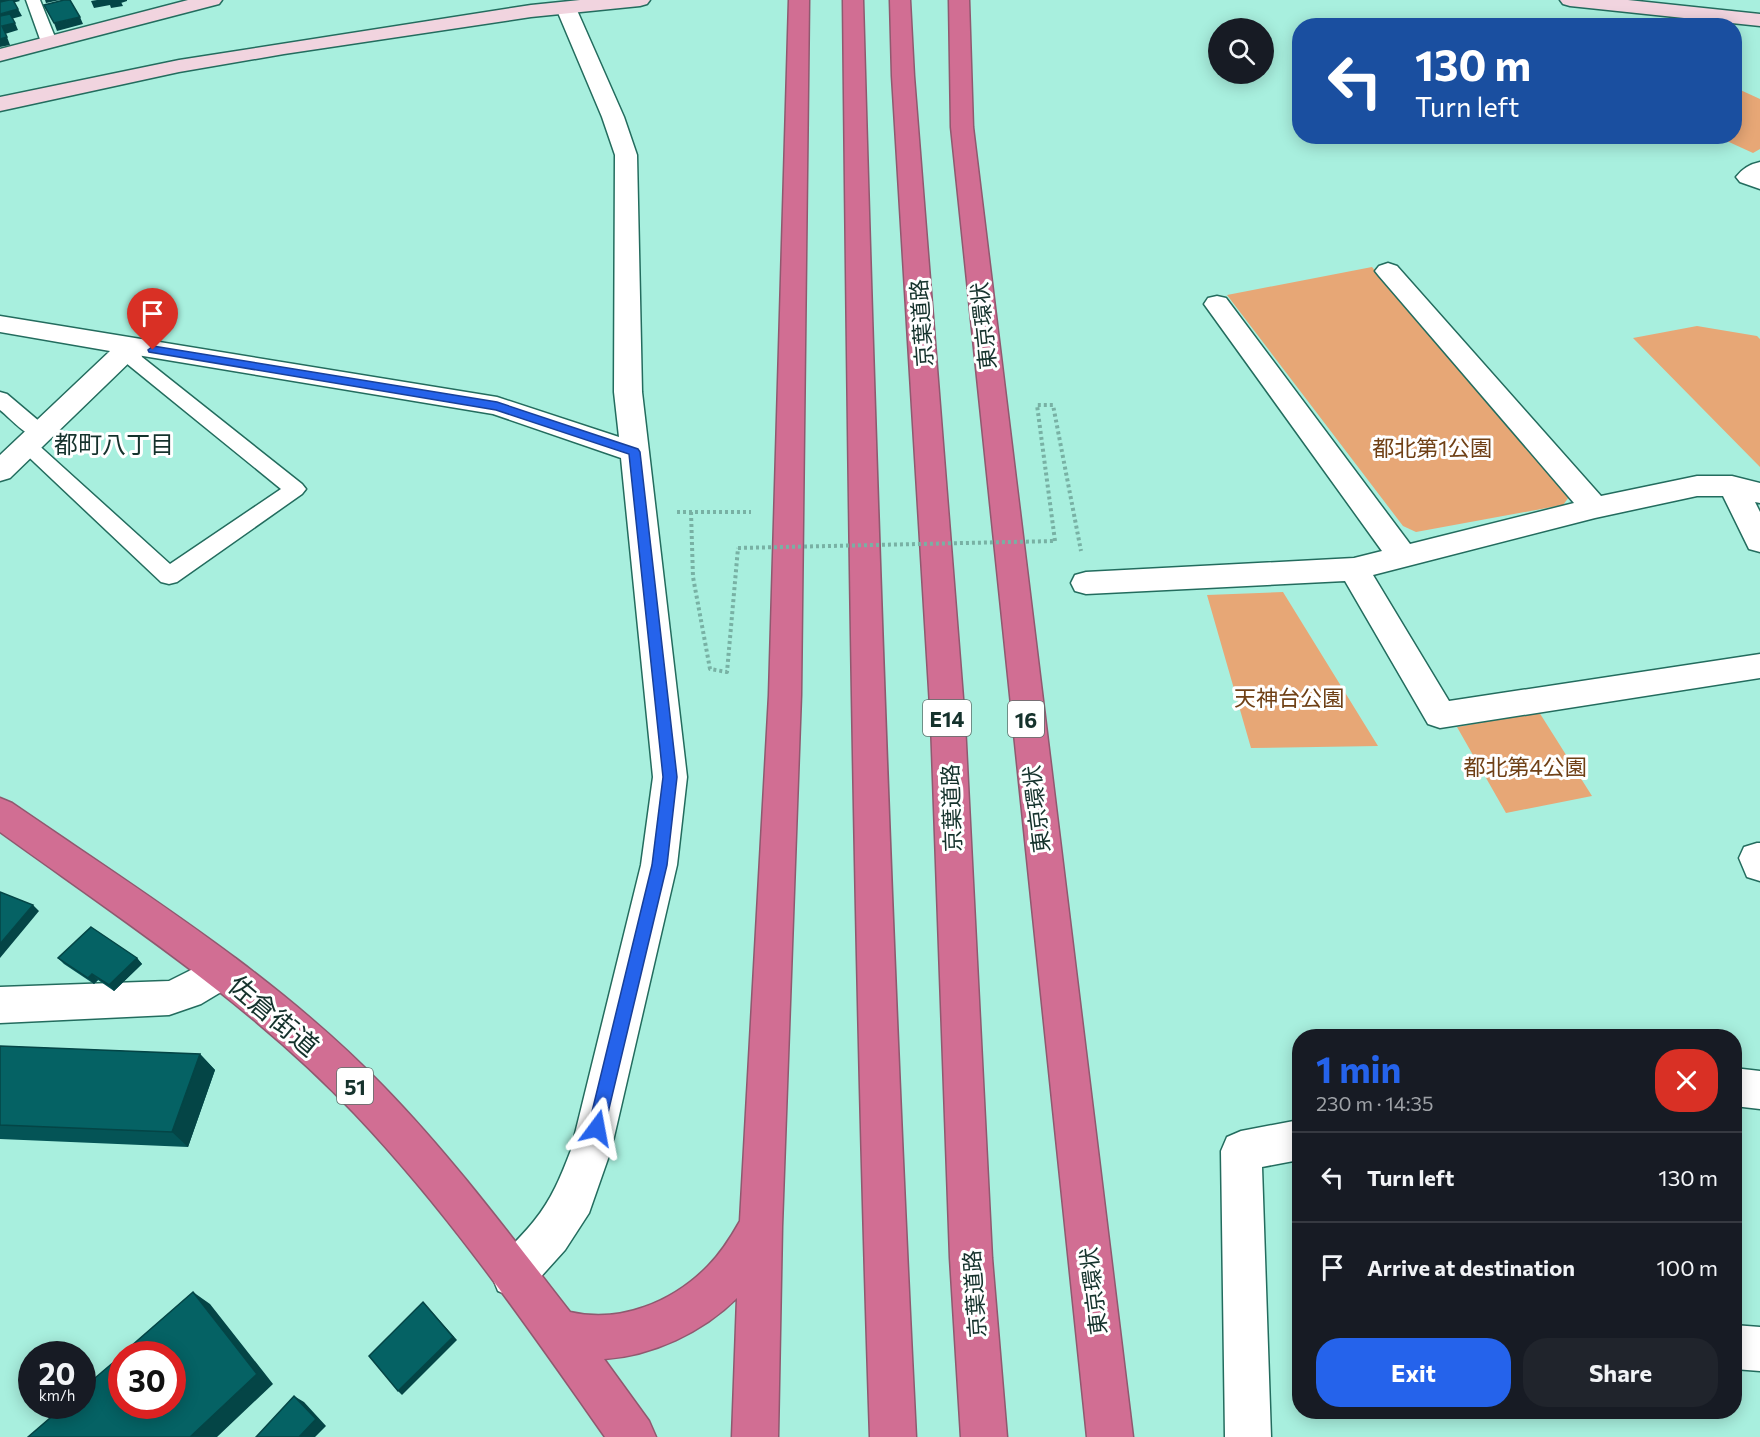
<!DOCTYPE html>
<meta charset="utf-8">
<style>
:root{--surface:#171b24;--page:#20242c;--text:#f1f3f6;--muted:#9ea1a6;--line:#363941;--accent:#2563eb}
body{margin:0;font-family:Commissioner,"Noto Sans JP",sans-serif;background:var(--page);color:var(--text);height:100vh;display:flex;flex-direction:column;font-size:22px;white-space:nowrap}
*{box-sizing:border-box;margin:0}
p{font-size:20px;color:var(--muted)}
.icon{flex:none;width:33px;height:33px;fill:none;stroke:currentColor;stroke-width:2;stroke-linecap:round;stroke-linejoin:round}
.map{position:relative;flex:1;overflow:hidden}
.drawer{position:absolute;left:1292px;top:1029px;width:450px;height:390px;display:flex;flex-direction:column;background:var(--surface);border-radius:24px;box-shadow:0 3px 15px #0003}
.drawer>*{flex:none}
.guide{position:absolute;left:1292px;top:18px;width:450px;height:126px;border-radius:24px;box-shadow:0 3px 15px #0003;background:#1a4fa0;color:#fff;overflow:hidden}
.buttons{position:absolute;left:1208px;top:18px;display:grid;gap:12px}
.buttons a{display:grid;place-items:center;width:66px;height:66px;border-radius:50%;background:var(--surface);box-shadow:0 3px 15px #0003;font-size:30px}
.speed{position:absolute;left:18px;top:1341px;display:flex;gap:12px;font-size:30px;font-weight:700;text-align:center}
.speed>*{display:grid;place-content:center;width:78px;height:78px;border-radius:50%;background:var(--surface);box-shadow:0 3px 15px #0003;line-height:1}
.speed small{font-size:15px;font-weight:400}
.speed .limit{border:9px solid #d22;background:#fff;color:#111}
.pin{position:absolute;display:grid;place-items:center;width:51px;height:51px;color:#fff;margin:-62px -26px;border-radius:50% 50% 50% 0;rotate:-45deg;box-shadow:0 0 6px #0007}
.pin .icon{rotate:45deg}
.me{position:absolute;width:66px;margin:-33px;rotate:13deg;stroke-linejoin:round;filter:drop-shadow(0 0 4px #0008)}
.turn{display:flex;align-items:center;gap:21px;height:126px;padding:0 24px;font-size:27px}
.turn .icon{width:78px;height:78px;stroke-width:2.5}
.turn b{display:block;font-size:42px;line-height:51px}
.round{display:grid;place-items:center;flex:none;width:63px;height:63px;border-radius:24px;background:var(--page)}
.head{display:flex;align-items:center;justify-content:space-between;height:102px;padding:0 24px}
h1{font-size:36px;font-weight:700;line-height:45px;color:var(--accent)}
.action{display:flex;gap:12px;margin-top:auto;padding:12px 24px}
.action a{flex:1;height:69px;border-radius:24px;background:var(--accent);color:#fff;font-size:24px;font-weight:700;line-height:69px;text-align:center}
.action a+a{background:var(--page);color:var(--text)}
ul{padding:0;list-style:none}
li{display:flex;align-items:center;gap:18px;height:90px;padding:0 24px;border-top:2px solid var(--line)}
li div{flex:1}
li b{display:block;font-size:22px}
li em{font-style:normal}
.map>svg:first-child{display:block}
.green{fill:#e7a776}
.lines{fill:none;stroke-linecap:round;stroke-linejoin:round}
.lane-casing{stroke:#236c5e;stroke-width:3}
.street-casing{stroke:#236c5e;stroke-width:3}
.secondary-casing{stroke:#236c5e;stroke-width:3}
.highway-casing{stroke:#8f596f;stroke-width:3}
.path{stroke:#78b1a4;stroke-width:4;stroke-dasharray:3 3;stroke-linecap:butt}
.lane{fill:#fff;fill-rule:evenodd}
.street{fill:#fff;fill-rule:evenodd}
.secondary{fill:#f1d4df;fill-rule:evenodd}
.highway{fill:#d16e93;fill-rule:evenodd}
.path-bridge{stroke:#78b1a4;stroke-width:4;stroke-dasharray:3 3;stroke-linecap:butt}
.wall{fill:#045456}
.shaded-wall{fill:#044546}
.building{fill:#056264;stroke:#044546;stroke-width:1.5}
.route{fill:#2563eb;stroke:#184099;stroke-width:1.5}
.labels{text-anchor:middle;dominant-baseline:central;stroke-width:6;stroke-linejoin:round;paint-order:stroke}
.shield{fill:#fff;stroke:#5b706b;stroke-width:1.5}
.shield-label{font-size:21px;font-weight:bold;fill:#15322c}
.street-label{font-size:22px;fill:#15322c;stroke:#fff}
.park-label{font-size:22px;fill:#6f4016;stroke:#fff}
.neighbourhood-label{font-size:24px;fill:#15322c;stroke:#fff}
.near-street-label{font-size:27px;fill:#15322c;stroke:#fff}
</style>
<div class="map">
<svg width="1760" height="1437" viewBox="0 0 1760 1437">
<rect width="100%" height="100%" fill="#a8efde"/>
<path class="green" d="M 1736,88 L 1760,99 L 1760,149 L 1753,153 L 1718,137 L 1734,136 L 1734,89 Z
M 1372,267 L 1569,497 L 1563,505 L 1416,532 L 1403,526 L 1227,295 Z
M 1697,326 L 1757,336 L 1760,339 L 1760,467 L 1633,338 Z
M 1283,592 L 1378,746 L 1251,748 L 1207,595 Z
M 1539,712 L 1592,796 L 1506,813 L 1457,727 Z"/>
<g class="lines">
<g class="lane-casing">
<path id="lane" d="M 26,0 L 40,0 L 57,42 L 54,45 L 44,45 L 41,42 Z
M 131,340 L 138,342 L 142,357 L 302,484 L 306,489 L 302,494 L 177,582 L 169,584 L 161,582 L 17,446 L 20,441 L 27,439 L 34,441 L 170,564 L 281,489 L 126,363 L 121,346 L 124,342 Z
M 0,392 L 7,394 L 46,427 L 49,432 L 46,437 C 29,442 13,420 0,410 Z"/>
</g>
<g class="street-casing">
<path id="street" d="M 566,2 L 573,4 L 576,8 L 624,117 L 637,155 L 642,392 L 687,777 L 677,865 L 611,1150 L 589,1213 L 565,1250 L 528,1291 L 513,1297 L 498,1291 L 492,1276 C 501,1253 519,1240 534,1221 C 552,1199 561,1176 571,1150 L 641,865 L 653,777 L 621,458 L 493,414 L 137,355 L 10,478 L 0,481 L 0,455 L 110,351 L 0,332 L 0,316 L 497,397 L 619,437 L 614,392 L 615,155 L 602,117 L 556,8 L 559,4 Z
M 1760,162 L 1760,189 L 1740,182 L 1736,177 C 1742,169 1750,164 1760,162 Z
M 1388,263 L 1397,266 L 1601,496 L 1697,476 L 1732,476 L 1760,483 L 1760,503 L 1755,502 L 1760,512 L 1760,552 L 1749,549 L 1723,496 L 1697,496 L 1595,518 L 1373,575 L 1449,701 L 1760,654 L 1760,678 L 1440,728 L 1428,724 L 1345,581 L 1086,594 L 1075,591 L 1071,583 L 1075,575 L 1086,572 L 1354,558 L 1382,551 L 1204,304 L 1208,298 L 1217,296 L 1226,298 L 1410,544 L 1574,503 L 1379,276 L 1375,271 L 1379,266 Z
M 1757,843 L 1760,843 L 1760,881 L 1747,877 L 1739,858 L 1744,847 Z
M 223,954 L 236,959 L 242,971 L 236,983 L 201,1004 L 169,1015 L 0,1023 L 0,987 L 169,981 Z
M 1734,1068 L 1760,1071 L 1760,1109 L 1734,1106 Z
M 1299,1120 L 1299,1160 L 1262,1167 L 1271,1437 L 1225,1437 L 1221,1151 L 1227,1137 L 1241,1131 Z
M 1734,1325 L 1760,1327 L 1760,1371 L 1734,1369 Z"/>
</g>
<g class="secondary-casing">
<path id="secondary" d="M 188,0 L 222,0 L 219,4 L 0,61 L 0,49 Z
M 580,0 L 650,0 L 647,4 L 640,6 L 531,17 L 284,54 L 179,72 L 0,111 L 0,97 L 179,60 L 531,5 Z
M 1560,0 L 1628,0 L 1760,14 L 1760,26 L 1570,6 L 1563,4 Z"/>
</g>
<g class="highway-casing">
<path id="highway" d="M 789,0 L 809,0 L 801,695 L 782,1227 L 778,1437 L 732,1437 L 737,1298 C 703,1332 652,1356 604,1359 L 649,1421 L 656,1437 L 605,1437 C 527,1326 449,1213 355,1114 C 251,1004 122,920 0,832 L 0,798 L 12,803 C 140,891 276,975 384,1087 C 452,1157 510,1235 570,1312 C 620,1324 673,1302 708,1266 C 721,1253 731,1237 740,1221 L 769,695 Z
M 843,0 L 863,0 C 876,479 892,958 916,1437 L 870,1437 C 854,958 848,479 843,0 Z
M 890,0 L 910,0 L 914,76 L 965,723 L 992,1258 L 1007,1437 L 961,1437 L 950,1258 L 931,723 L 892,76 Z
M 949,0 L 969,0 L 973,127 L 1133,1437 L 1087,1437 L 951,127 Z"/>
</g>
<path class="path" d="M 677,512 L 751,512
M 691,512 L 693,577 L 710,669 L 727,672 L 738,548
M 1055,541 L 1037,405 L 1053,405 L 1081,551"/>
<use href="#lane" class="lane"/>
<use href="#street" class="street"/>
<use href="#secondary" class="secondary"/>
<use href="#highway" class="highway"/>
<path class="path-bridge" d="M 738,548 L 1055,541"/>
</g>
<path class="wall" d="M 58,958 L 137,958 L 142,964 L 114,991 L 98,980 L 94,984 L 64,964 Z
M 0,1046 L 200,1054 L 215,1070 L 188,1147 L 0,1139 Z"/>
<path class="shaded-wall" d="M 0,0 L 19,0 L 20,1 L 0,6 Z
M 45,0 L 60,0 L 46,3 Z
M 97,0 L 120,0 L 123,6 L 111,8 L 110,5 L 94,8 L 91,1 Z
M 120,0 L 127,0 L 127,1 L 121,3 Z
M 18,9 L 22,16 L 0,22 L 0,14 Z
M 80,17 L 83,24 L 57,31 L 54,23 Z
M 15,23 L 18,30 L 5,34 L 2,26 Z
M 7,37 L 10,45 L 0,47 L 0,39 Z
M 33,905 L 39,911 L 0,958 L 0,944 Z
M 137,958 L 142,964 L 114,991 L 109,985 Z
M 92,974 L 98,980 L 94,984 L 88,978 Z
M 200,1054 L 215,1070 L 188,1147 L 172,1132 Z
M 193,1292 L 210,1304 L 273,1384 L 217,1437 L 190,1437 Z
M 423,1302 L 457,1340 L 402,1395 L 398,1391 Z
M 294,1396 L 304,1402 L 326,1426 L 315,1437 L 301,1437 Z"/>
<path class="building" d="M 9,0 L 13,0 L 18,9 L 0,14 L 0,2 Z
M 64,0 L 70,0 L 80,17 L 54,23 L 44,5 Z
M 10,14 L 15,23 L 2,26 L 7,37 L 0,39 L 0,16 Z
M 0,892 L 33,905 L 0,944 Z
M 91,927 L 137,958 L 109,985 L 92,974 L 88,978 L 58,958 Z
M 0,1046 L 200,1054 L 172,1132 L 0,1125 Z
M 193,1292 L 257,1374 L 190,1437 L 28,1437 L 64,1406 L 82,1406 L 82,1389 L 122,1355 L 122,1406 L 172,1406 L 172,1354 L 122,1354 Z
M 423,1302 L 453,1337 L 398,1391 L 369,1356 Z
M 294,1396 L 316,1419 L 300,1436 L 301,1437 L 256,1437 Z"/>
<path class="route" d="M 153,346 L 497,402 L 638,449 L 640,452 L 677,777 L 667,865 L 603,1134 L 597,1136 L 591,1134 L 588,1128 L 652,865 L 663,777 L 629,454 L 496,410 L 149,352 L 148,350 Z"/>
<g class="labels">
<g class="shield">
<rect x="923" y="700" width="48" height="36" rx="4.5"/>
<rect x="1008" y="701" width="36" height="36" rx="4.5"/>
<rect x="337" y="1068" width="36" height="36" rx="4.5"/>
</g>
<g class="shield-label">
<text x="947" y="718">E14</text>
<text x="1026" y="719">16</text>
<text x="355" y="1086">51</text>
</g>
<g class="street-label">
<text transform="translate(921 323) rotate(-94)">京葉道路</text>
<text transform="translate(983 326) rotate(-96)">東京環状</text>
<text transform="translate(951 808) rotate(-92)">京葉道路</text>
<text transform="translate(1036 809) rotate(-97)">東京環状</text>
<text transform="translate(1093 1291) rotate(-97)">東京環状</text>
<text transform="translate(974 1294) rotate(-94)">京葉道路</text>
</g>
<g class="park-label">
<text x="1432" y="447">都北第1公園</text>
<text x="1289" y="697">天神台公園</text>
<text x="1525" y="766">都北第4公園</text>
</g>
<g class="neighbourhood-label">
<text x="114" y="443">都町八丁目</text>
</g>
<g class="near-street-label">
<text transform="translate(274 1015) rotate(40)">佐倉街道</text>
</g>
</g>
</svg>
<div class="buttons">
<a><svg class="icon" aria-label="search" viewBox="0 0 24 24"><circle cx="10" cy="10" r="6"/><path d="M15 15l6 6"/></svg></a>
</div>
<div class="speed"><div>20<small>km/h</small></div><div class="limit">30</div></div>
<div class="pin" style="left:153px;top:350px;background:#d93025"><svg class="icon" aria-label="arrive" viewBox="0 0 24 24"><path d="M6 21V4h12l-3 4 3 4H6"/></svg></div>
<svg class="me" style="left:597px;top:1128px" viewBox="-20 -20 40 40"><path d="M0-17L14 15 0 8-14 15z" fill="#2563eb" stroke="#fff" stroke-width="4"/></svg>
<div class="guide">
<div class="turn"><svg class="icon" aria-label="left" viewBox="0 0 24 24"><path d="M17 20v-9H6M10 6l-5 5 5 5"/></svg><div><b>130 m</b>Turn left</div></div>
</div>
<section class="drawer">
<div class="head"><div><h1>1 min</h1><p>230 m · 14:35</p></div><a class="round" style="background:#d93025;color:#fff"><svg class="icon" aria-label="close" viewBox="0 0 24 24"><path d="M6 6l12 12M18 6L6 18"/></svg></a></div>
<ul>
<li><svg class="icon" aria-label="left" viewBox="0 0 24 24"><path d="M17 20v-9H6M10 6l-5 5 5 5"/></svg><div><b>Turn left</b></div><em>130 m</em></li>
<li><svg class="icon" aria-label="arrive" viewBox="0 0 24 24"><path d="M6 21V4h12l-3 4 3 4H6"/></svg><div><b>Arrive at destination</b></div><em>100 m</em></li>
</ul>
<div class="action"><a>Exit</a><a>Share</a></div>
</section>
</div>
